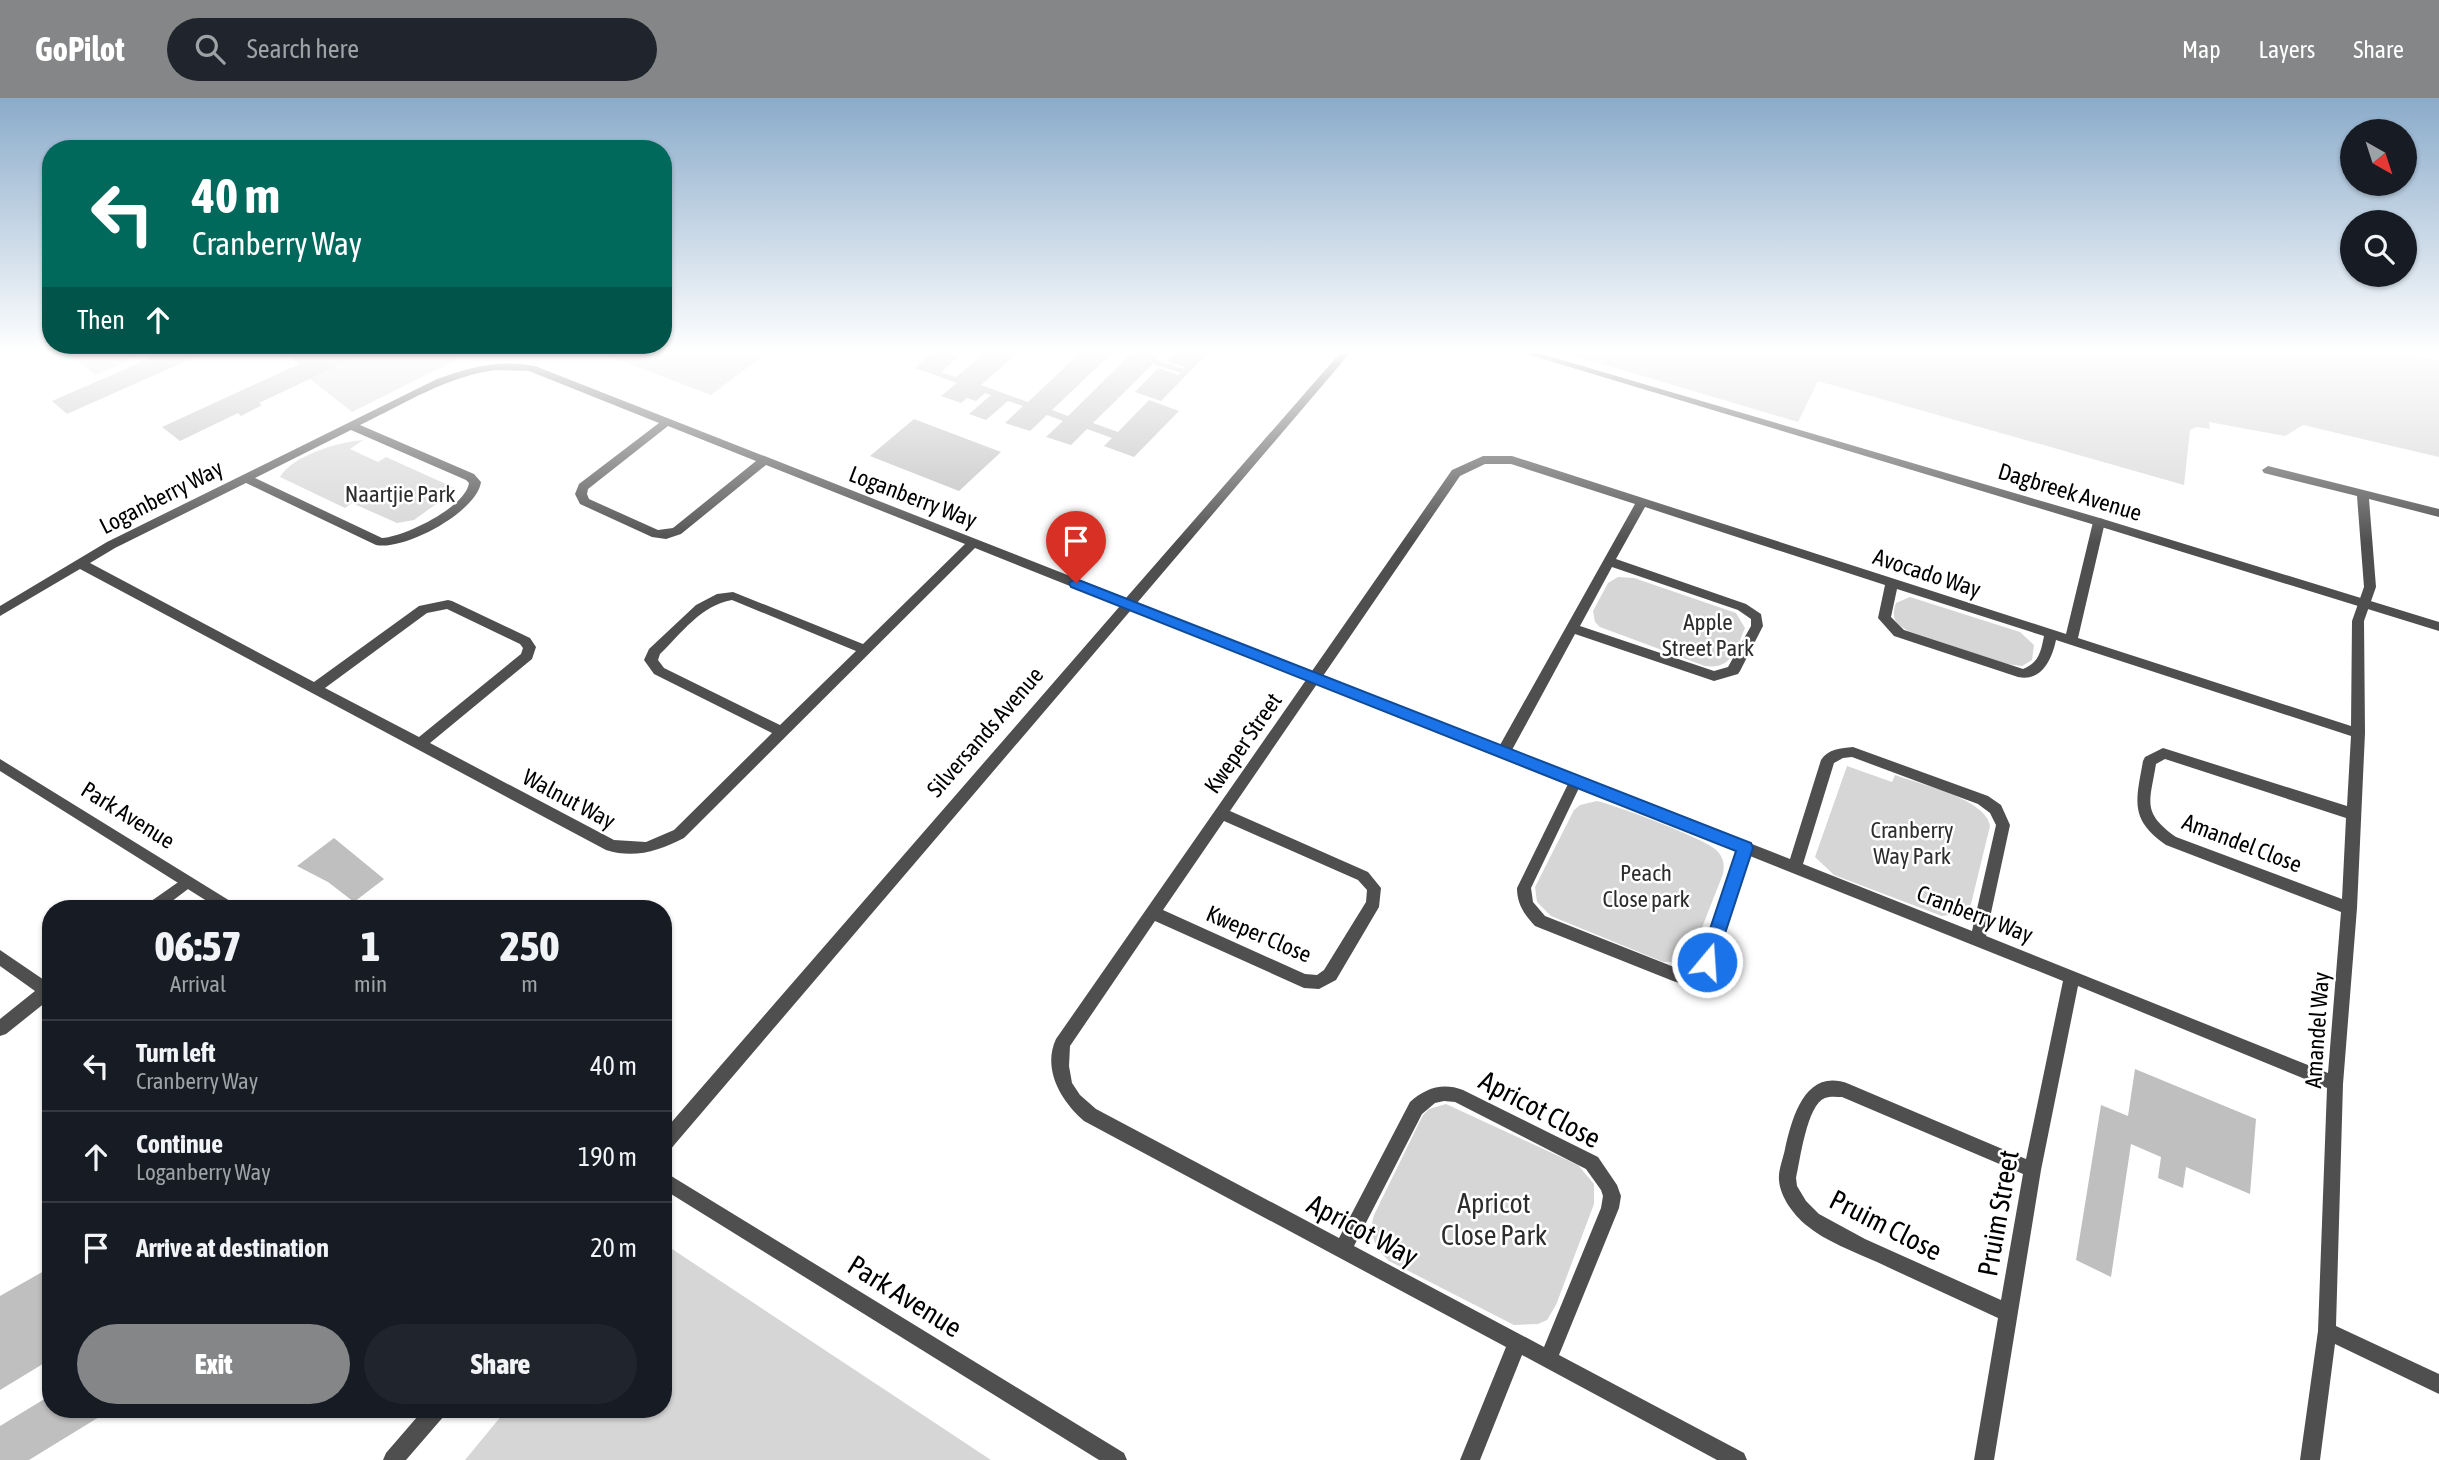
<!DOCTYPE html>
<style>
:root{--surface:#171b24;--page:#20242c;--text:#f1f3f6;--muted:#9ea1a6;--line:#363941;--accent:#858687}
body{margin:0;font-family:"Asap Condensed",sans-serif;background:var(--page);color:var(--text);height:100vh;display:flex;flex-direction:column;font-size:26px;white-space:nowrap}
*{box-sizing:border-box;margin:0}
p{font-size:23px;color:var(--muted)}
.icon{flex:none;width:38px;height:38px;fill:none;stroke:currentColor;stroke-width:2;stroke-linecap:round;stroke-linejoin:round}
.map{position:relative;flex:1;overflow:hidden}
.details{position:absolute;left:42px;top:802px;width:630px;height:518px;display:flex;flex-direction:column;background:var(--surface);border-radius:28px;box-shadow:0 2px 5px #0004}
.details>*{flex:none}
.banner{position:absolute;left:42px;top:42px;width:630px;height:214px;border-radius:28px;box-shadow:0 2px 5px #0004;background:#00695c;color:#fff;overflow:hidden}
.needle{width:46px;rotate:141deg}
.buttons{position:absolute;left:2340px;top:21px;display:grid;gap:14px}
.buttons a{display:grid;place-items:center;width:77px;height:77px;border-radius:50%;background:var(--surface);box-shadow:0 2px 5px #0004;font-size:35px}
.pin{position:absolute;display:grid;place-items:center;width:60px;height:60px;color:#fff;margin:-72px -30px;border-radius:50% 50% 50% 0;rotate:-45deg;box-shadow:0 0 7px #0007}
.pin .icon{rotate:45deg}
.me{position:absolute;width:77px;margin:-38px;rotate:18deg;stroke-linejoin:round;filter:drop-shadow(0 0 5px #0008)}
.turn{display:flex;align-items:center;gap:24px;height:147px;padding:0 35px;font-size:32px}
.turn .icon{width:91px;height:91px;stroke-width:2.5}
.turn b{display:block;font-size:49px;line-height:60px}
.then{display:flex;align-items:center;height:66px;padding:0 35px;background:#0003;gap:14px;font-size:26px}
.eta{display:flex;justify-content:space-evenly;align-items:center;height:119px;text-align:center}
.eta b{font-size:42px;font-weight:800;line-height:49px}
.cta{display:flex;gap:14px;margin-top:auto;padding:14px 35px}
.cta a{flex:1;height:80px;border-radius:42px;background:var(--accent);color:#fff;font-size:28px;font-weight:800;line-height:80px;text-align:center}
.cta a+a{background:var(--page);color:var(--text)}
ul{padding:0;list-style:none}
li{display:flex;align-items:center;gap:21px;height:91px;padding:0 35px;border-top:2px solid var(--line)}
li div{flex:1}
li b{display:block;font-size:26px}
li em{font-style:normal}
header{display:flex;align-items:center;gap:42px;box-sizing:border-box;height:98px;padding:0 35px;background:var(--accent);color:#fff}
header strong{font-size:33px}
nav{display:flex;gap:38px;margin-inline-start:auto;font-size:24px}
.search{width:490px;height:63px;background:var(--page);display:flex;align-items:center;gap:18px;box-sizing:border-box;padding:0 24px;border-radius:38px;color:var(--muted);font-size:26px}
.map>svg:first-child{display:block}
.green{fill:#d6d6d6}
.building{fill:#bfbfbf}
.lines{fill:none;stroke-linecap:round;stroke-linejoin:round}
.minor{fill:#4f4f4f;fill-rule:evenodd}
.tertiary{fill:#4f4f4f;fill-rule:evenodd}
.route{fill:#1a73e8;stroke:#114b97;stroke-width:2}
.labels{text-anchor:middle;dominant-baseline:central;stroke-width:5;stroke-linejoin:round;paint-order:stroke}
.street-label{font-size:23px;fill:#000;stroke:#fff}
.park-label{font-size:23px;fill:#2d2d2d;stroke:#fff}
.near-street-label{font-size:28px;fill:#000;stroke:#fff}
.near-park-label{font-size:28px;fill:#2d2d2d;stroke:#fff}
</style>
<header>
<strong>GoPilot</strong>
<div class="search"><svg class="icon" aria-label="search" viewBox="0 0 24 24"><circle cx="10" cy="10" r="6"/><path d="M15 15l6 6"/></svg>Search here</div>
<nav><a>Map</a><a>Layers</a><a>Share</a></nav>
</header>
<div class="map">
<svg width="2439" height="1362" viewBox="0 0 2439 1362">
<rect width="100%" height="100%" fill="#fff"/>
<path class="green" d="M 85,255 L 145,255 L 95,277 L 74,259 Z
M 365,255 L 446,255 L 458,261 L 352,314 L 310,281 Z
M 601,255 L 767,255 L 711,297 Z
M 1565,255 L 2407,255 L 2439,263 L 2439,359 L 2303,327 L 2285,338 L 2209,324 L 2210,331 L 2197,329 L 2190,332 L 2184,387 L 1818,283 L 1798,324 Z
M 363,342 L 350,351 L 378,364 L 386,359 L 457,391 L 414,422 L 397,425 L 352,405 L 345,410 L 280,379 C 293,357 339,344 363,342 Z
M 1618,479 L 1634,480 L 1736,515 L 1745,530 C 1736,551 1732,572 1705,568 L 1600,529 L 1595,524 L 1593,513 L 1608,485 Z
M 1910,499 L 2020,534 L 2034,547 L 2032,562 L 2022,568 L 2006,566 L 1908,533 C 1894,525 1891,519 1896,505 Z
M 1847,668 L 1892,684 L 1895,677 C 1919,686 1987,701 1990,728 L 1971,806 L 1965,815 L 1942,818 L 1834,777 L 1815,759 Z
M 1597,703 C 1615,707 1703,740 1715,751 C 1723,758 1725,765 1723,776 L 1692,855 L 1681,864 L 1663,864 L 1551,818 L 1537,804 L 1535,789 L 1574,712 L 1580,707 Z
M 1446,1006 L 1578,1067 L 1594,1086 L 1594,1106 L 1556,1207 L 1547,1222 L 1538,1226 L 1514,1227 L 1389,1163 C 1375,1150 1368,1136 1374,1117 L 1423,1017 L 1429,1011 Z
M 663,1145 L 991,1362 L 465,1362 L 507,1311 L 663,1311 Z"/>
<path class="building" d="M 162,255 L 204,255 L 67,316 L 52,303 Z
M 276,255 L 365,255 L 259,305 L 262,307 L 241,318 L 238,315 L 180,343 L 162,329 L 299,266 L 288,258 L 283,260 Z
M 932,255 L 963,255 L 941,274 L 956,279 L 984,255 L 1017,255 L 981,287 L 1028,304 L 1080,255 L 1112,255 L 1052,312 L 1068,318 L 1132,255 L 1164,255 L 1156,262 L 1184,271 L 1185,269 L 1166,263 L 1174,255 L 1208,255 L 1161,303 L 1135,294 L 1158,270 L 1178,277 L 1181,275 L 1153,266 L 1093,325 L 1118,334 L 1149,302 L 1179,313 L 1134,359 L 1104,348 L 1112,340 L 1087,331 L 1071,347 L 1046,339 L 1063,323 L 1047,317 L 1030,333 L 1005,325 L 1023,308 L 1008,303 L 986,322 L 969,316 L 991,297 L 985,295 L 976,303 L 967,300 L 961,305 L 941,298 L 957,285 L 915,270 Z
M 914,321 L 1001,354 L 959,393 L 870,358 Z
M 334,740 L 384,781 L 354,804 L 328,784 L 297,768 Z
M 2135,971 L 2256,1021 L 2250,1096 L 2186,1069 L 2183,1090 L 2158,1080 L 2161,1059 L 2131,1046 L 2111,1179 L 2076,1162 L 2101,1007 L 2128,1018 Z
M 51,1169 L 51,1261 L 0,1292 L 0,1198 Z
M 51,1297 L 51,1311 L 102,1311 L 104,1316 L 29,1362 L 0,1362 L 0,1328 Z"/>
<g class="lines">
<path class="minor" d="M 1340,255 L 1350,255 L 1137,505 L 1312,573 L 1452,372 L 1483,358 L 1512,358 L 2066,536 L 2093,424 L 2099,420 L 2103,421 L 2105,424 L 2078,540 L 2351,628 L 2352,523 L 2364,489 L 2357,398 L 2264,375 L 2262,372 L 2268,368 L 2439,411 L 2439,419 L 2369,401 L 2376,489 L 2364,523 L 2365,635 L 2357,810 L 2343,986 L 2336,1228 L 2439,1276 L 2439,1296 L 2335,1246 L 2320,1362 L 2300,1362 L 2318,1233 L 2327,990 L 2078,888 L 2041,1072 L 1994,1362 L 1974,1362 L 1998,1220 C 1958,1201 1917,1183 1877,1164 C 1854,1154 1825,1143 1806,1127 C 1794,1117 1780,1099 1779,1082 C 1778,1073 1783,1061 1785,1051 C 1792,1020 1805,969 1849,986 L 2026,1061 L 2063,883 L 1750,758 L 1712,869 L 1697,882 L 1679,885 L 1673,883 L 1535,828 C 1524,816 1517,806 1517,790 L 1568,686 L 1317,586 L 1230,713 L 1368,774 L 1381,790 L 1379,809 L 1336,882 L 1319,891 L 1304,890 L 1155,823 L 1070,948 L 1069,968 L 1072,985 L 1080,997 L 1096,1011 L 1339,1140 L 1410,1004 C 1425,990 1443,984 1463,992 L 1598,1059 L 1617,1087 L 1621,1098 L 1619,1110 L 1559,1257 L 1744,1355 L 1747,1362 L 1717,1362 L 1522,1257 L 1480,1362 L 1460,1362 L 1506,1249 L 1084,1023 C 1061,1003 1042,971 1056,941 L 1306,582 L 1131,512 L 669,1053 L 663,1055 L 663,1034 L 1120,508 L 975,450 L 684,740 C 659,753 634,761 606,752 L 80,471 L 0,518 L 0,508 L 107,444 L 437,281 C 469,269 501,261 535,268 L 1126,500 ZM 496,272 L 529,273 L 659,325 L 579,386 L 575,396 L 580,406 L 652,439 L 666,441 L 681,436 L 766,367 L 965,446 L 863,546 L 733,494 L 717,496 L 696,507 L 649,551 L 644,562 L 654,576 L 772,635 L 674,732 L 646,744 L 614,742 L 430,645 L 532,561 L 536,549 L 530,540 L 452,503 L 448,502 L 419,508 L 314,584 L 90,465 L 115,450 L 246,385 L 376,447 C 404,453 477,414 481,384 L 474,376 L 360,327 C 404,306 447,278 496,272 ZM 668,328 L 756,363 L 673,430 L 658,432 L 589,401 L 587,396 L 588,391 ZM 351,332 L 466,382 L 469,385 C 466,409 404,439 382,440 L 255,380 ZM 1485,366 L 1511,366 L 1635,406 L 1500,647 L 1323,578 L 1460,378 ZM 1645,409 L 1885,487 L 1878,520 L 1894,538 L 2018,579 C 2042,584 2052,561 2056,542 L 2351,638 L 2347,708 L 2163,650 L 2145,659 L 2143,663 C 2136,703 2129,721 2166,747 L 2341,814 L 2328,975 L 1986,838 L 2010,727 L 2001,707 L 1988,698 L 1853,649 C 1841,650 1828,651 1821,662 L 1790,761 L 1512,652 L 1575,536 L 1714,583 L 1738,576 L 1740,573 L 1763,528 L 1761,516 L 1746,506 L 1616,461 ZM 1612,469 L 1738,512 L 1751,521 L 1751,528 L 1728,569 L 1714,573 L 1580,528 ZM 1897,491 L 2044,538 C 2041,553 2039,565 2023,571 L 1904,532 L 1891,519 ZM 732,502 L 856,553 L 780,627 L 664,570 L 658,562 L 660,556 C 681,536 701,507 732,502 ZM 447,511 L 520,546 L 523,550 L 521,556 L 419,639 L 325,590 L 427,515 ZM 1852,659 L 1978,706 L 1990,715 L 1996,727 L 1972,833 L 1803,766 L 1834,665 L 1843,660 ZM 2165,661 L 2346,720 L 2342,801 L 2176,739 C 2141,714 2150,704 2156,666 ZM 1579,690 L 1737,753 L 1701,860 L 1688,870 L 1679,871 L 1545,818 L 1533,804 L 1531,790 ZM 1224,723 L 1358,782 L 1367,792 L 1366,804 L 1324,872 L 1317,877 L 1305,876 L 1163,812 ZM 1842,999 L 2023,1076 L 2001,1202 L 1865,1141 L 1819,1116 L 1806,1103 L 1797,1088 L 1796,1080 C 1800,1063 1807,1006 1825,1000 C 1830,998 1837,999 1842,999 ZM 1444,1003 L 1455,1004 L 1586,1071 L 1601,1092 L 1603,1098 L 1601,1110 L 1544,1249 L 1354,1148 L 1422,1016 L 1435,1005 Z
M 187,778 L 192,780 L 194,784 L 192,788 L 163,810 L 145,810 L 147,806 Z
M 0,852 L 47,884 L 51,883 L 51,900 L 6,936 L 0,938 L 0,921 L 35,893 L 0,868 Z
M 424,1311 L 447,1311 L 444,1318 L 406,1362 L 383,1362 L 386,1355 Z"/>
<path class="tertiary" d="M 1523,255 L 1538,255 L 2103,421 L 2439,524 L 2439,533 L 2095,427 Z
M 0,661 L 235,806 L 237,810 L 218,810 L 0,673 Z
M 663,1073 L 1124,1355 L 1127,1362 L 1099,1362 L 663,1091 Z"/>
</g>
<linearGradient id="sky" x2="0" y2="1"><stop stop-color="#8aabca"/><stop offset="0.57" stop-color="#fff"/><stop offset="1" stop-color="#fff" stop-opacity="0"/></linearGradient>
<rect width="2439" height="445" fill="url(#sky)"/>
<path class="route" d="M 1076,481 L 1751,745 L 1753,750 L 1714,869 L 1707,872 L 1701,869 L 1699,864 L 1736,753 L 1071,489 L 1069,485 Z"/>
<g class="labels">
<g class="street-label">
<text transform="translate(2070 394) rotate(17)">Dagbreek Avenue</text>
<text transform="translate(161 399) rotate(-27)">Loganberry Way</text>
<text transform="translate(913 399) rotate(21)">Loganberry Way</text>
<text transform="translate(1927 475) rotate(18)">Avocado Way</text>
<text transform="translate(985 634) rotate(-49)">Silversands Avenue</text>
<text transform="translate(1243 645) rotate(-55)">Kweper Street</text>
<text transform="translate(569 701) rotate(28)">Walnut Way</text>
<text transform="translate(128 717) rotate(32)">Park Avenue</text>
<text transform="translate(2242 745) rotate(21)">Amandel Close</text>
<text transform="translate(1975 816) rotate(21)">Cranberry Way</text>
<text transform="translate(1259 836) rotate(23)">Kweper Close</text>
<text transform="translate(2317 932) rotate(-86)">Amandel Way</text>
</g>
<g class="park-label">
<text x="400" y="396">Naartjie Park</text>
<text x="1708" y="524">Apple<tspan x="1708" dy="26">Street Park</tspan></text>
<text x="1912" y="732">Cranberry<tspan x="1912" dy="26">Way Park</tspan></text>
<text x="1646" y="775">Peach<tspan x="1646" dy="26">Close park</tspan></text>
</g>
<g class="near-street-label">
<text transform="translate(1540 1011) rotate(28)">Apricot Close</text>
<text transform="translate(1998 1115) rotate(-80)">Pruim Street</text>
<text transform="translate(1886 1127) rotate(27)">Pruim Close</text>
<text transform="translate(1363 1132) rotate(28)">Apricot Way</text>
<text transform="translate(905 1198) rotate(32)">Park Avenue</text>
</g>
<g class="near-park-label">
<text x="1494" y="1105">Apricot<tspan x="1494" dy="32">Close Park</tspan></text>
</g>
</g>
</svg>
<div class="buttons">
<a><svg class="needle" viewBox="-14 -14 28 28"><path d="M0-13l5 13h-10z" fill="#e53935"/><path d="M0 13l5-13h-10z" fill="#9ea1a6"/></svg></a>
<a><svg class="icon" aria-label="search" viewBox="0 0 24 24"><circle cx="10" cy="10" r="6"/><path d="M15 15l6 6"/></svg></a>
</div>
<div class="pin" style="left:1076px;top:485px;background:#d93025"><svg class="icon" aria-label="arrive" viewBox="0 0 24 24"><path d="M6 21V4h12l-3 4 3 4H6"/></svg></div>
<svg class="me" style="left:1707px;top:864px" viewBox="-20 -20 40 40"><circle r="17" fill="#1a73e8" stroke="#fff" stroke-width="3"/><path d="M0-11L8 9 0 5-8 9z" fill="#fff"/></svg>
<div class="banner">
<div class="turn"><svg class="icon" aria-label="left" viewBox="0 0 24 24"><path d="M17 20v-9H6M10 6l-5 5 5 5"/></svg><div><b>40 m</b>Cranberry Way</div></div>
<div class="then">Then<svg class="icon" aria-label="ahead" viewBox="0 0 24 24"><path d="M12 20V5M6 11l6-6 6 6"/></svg></div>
</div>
<section class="details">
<div class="eta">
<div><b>06:57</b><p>Arrival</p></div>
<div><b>1</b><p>min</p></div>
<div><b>250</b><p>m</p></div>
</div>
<ul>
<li><svg class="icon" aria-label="left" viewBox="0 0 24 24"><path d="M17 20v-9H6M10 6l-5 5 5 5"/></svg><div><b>Turn left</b><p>Cranberry Way</p></div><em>40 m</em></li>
<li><svg class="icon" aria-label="ahead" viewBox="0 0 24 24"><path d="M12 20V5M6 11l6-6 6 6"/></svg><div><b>Continue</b><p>Loganberry Way</p></div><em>190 m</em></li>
<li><svg class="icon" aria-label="arrive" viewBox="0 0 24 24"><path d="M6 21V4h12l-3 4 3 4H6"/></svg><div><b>Arrive at destination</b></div><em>20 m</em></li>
</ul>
<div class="cta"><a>Exit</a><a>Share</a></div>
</section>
</div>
